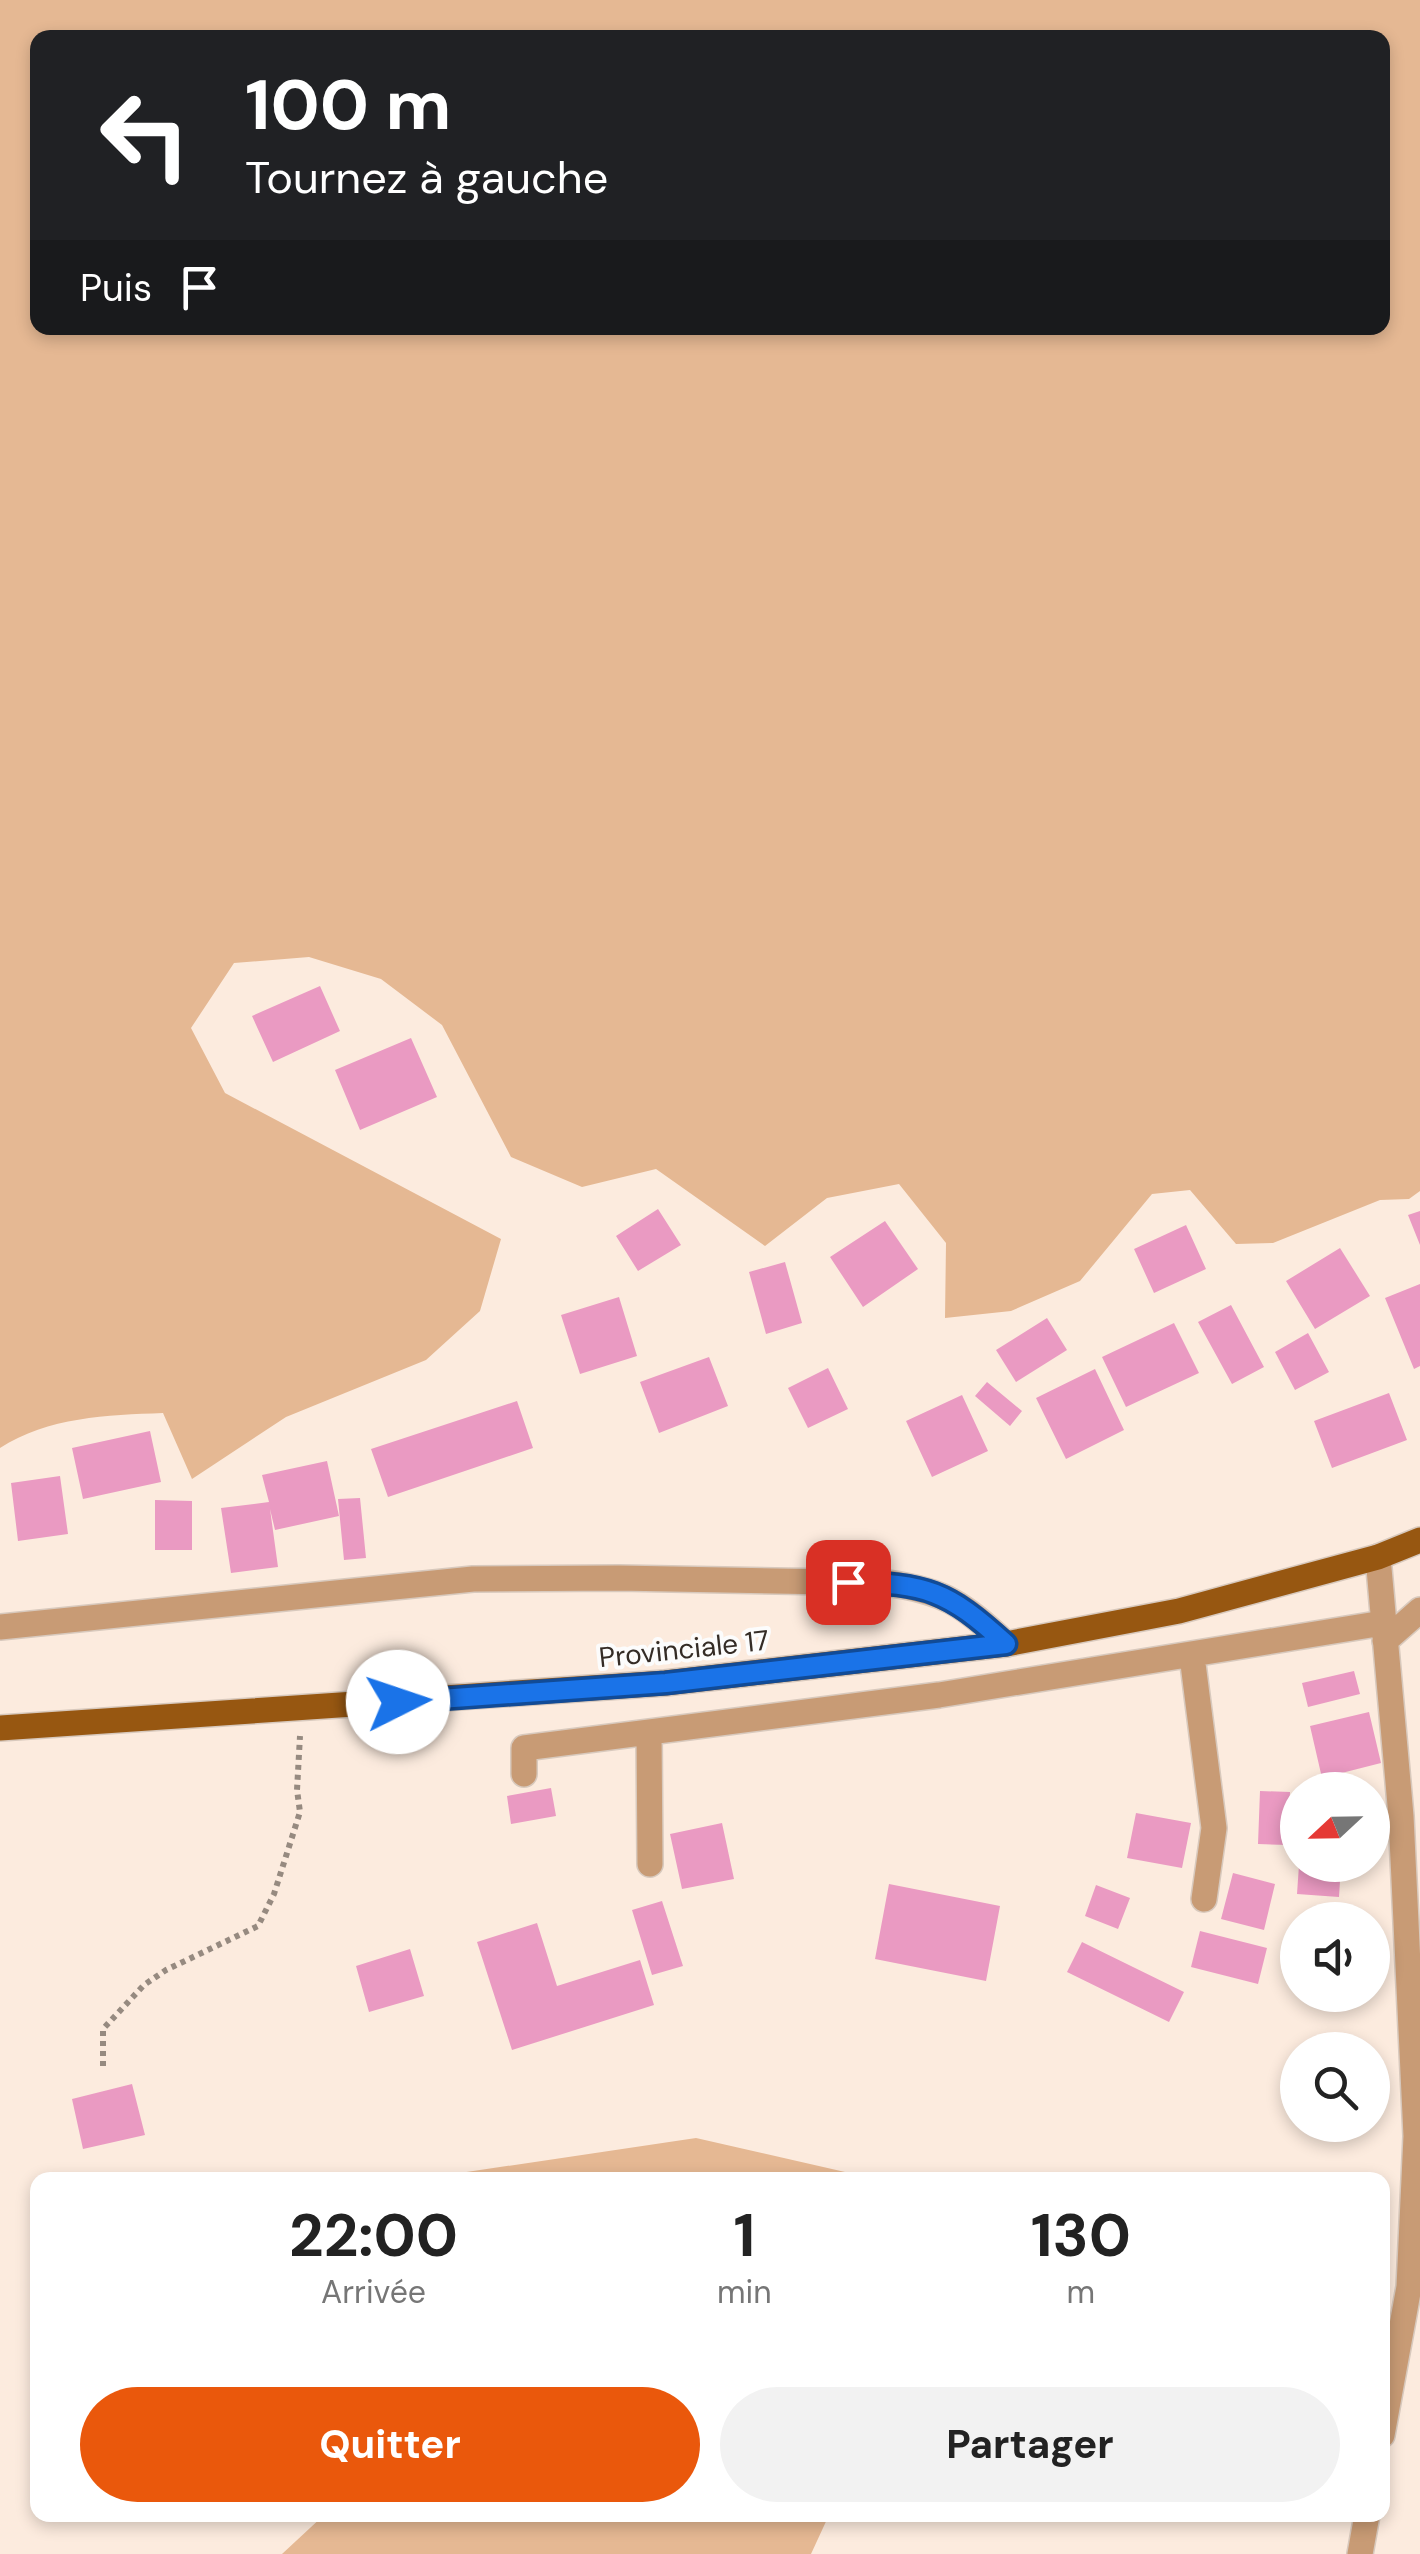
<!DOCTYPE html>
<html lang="fr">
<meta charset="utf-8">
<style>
:root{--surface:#fff;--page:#f2f2f2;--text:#222;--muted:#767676;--accent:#ea580c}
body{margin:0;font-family:"DM Sans",sans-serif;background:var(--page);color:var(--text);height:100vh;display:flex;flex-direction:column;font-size:38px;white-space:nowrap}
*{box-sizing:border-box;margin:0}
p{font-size:32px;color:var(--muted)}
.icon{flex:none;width:55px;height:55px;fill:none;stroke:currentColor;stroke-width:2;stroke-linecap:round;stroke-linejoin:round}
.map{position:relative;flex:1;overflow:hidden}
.side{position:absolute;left:30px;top:2172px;width:1360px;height:350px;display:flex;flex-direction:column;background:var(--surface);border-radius:20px;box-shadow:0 5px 15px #0003}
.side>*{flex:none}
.top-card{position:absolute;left:30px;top:30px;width:1360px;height:305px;border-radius:20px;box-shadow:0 5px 15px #0003;background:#202124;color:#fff;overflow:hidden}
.needle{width:65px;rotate:248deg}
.tools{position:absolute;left:1280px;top:1772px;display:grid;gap:20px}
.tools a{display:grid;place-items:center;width:110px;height:110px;border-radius:50%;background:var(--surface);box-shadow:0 5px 15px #0003;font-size:50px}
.pin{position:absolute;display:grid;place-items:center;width:85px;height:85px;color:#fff;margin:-42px;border-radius:20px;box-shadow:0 5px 15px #0006}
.me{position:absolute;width:110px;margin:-55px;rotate:86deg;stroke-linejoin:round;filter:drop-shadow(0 0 8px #0008)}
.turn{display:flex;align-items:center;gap:35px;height:210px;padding:0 50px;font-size:45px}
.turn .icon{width:130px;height:130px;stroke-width:2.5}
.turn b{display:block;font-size:70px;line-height:85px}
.then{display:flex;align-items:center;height:95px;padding:0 50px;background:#0003;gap:20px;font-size:38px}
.eta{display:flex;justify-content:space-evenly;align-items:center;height:170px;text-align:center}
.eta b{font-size:60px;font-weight:700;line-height:70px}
.cta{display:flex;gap:20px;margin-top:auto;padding:20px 50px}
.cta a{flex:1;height:115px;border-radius:60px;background:var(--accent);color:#fff;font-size:40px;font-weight:700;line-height:115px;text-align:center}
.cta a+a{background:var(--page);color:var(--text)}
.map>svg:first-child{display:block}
.green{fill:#e5b893;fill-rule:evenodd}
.building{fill:#ea9ac2}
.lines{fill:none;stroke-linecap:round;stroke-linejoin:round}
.street-casing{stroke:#d8c9bd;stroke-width:28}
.primary-casing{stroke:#d8c9bd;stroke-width:28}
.path{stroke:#968a80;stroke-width:6;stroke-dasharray:5 5;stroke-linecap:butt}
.street{stroke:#c89b75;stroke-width:25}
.primary{stroke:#975711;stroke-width:25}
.route-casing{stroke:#114b97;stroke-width:25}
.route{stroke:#1a73e8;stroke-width:18}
.labels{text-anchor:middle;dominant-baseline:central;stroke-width:8;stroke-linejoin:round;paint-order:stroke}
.street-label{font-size:28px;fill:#342c26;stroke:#fcfcfc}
</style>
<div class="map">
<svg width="1420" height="2554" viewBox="0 0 1420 2554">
<rect width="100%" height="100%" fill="#fcebde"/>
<path class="green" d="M 0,0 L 1420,0 L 1420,1191 L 1409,1199 L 1380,1200 L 1273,1243 L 1236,1244 L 1190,1190 L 1152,1194 L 1080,1281 L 1011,1311 L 945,1318 L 946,1243 L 899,1184 L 827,1198 L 765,1246 L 656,1169 L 582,1187 L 511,1157 L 442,1025 L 381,979 L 309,957 L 234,963 L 191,1028 L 225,1093 L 501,1239 L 480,1311 L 426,1360 L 286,1417 L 192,1479 L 163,1413 C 107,1415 48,1417 0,1448 ZM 38,38 L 1382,38 L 1382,328 L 38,328 Z
M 696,2138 L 880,2180 L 434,2180 L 433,2177 Z
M 324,2515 L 829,2515 L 811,2554 L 282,2554 Z"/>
<path class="building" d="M 320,986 L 340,1031 L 273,1062 L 252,1016 Z
M 411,1038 L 437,1097 L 360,1130 L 335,1070 Z
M 658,1209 L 681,1245 L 638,1271 L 616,1236 Z
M 1420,1211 L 1420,1245 L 1408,1215 Z
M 885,1221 L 918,1269 L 863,1307 L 830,1257 Z
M 1186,1225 L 1206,1269 L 1154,1293 L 1134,1249 Z
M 1340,1248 L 1370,1296 L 1315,1329 L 1286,1281 Z
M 785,1262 L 802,1323 L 766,1334 L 749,1272 Z
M 1420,1284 L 1420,1366 L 1414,1369 L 1385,1298 Z
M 619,1297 L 637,1356 L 580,1374 L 561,1315 Z
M 1231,1305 L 1264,1367 L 1232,1384 L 1198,1322 Z
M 1047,1318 L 1067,1350 L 1016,1382 L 996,1350 Z
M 1174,1323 L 1199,1373 L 1126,1407 L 1102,1357 Z
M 1308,1333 L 1329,1372 L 1295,1390 L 1275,1352 Z
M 709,1357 L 728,1406 L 659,1433 L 640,1382 Z
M 828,1368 L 848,1409 L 808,1428 L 788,1388 Z
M 1095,1369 L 1124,1430 L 1066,1459 L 1036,1398 Z
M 987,1382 L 1022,1411 L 1010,1426 L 975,1396 Z
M 1389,1393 L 1407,1440 L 1332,1468 L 1314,1421 Z
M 962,1395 L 988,1451 L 932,1477 L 906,1421 Z
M 517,1401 L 533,1448 L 388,1497 L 371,1449 Z
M 150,1431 L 161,1482 L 83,1499 L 72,1448 Z
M 327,1461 L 339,1516 L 275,1530 L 270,1509 L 278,1567 L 231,1573 L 221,1508 L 269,1502 L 262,1475 Z
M 60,1476 L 68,1534 L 18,1541 L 11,1483 Z
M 360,1498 L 366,1558 L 344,1560 L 338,1499 Z
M 155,1500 L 192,1501 L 192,1550 L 155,1550 Z
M 1354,1671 L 1360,1694 L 1308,1707 L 1302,1683 Z
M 1369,1712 L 1381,1763 L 1322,1778 L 1310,1726 Z
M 551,1788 L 556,1816 L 511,1824 L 507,1796 Z
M 1260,1791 L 1290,1792 L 1288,1845 L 1258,1844 Z
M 1136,1813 L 1191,1823 L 1182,1868 L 1127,1858 Z
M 722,1823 L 734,1879 L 682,1889 L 670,1834 Z
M 1299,1865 L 1341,1865 L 1339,1897 L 1297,1894 Z
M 1233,1873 L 1275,1884 L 1264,1930 L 1221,1919 Z
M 889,1884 L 1000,1906 L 986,1981 L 875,1959 Z
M 1096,1885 L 1130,1898 L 1118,1929 L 1085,1916 Z
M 662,1901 L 683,1966 L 652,1975 L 632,1910 Z
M 537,1923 L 557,1986 L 640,1960 L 654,2005 L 512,2050 L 477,1942 Z
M 1200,1931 L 1267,1948 L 1258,1984 L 1191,1967 Z
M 1082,1942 L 1184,1992 L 1169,2022 L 1067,1972 Z
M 410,1949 L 424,1996 L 369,2012 L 356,1966 Z
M 132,2084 L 145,2135 L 83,2149 L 72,2099 Z"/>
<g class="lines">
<g class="street-casing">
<path id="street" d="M 1378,1557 L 1401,1816 L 1416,2136 L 1409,2287 L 1382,2435
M 0,1627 L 473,1579 L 619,1578 L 886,1583 C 946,1591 962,1604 1006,1644
M 1385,1641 L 1420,1610
M 1192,1656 L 1214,1828 L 1204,1899
M 649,1732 L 650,1864
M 524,1774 L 524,1748 L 939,1695 L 1383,1623
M 1360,2554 L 1367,2515"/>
</g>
<g class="primary-casing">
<path id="primary" d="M 0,1728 L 665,1683 L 1006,1644 L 1179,1611 L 1378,1557 L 1420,1540"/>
</g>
<path class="path" d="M 103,2066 L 103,2029 L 144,1985 L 166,1970 L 258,1926 L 274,1894 L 300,1812 L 297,1790 L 300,1736"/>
<use href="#street" class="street"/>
<use href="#primary" class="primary"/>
</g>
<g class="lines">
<g class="route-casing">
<path id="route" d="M 398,1702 L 666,1683 L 1006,1644 C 947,1590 927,1584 848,1582"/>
</g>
<use href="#route" class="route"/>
</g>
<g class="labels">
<g class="street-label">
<text transform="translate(684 1649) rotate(-6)">Provinciale 17</text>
</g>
</g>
</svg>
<div class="tools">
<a><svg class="needle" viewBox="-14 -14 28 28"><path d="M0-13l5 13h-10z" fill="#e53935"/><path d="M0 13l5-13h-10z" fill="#767676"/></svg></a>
<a><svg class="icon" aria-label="sound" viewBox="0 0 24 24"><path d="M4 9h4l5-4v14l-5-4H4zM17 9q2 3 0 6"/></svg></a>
<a><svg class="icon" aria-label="search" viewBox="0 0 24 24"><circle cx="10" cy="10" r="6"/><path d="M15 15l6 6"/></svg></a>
</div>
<div class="pin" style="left:848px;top:1582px;background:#d93025"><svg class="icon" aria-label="arrive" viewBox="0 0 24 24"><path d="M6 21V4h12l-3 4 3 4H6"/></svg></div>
<svg class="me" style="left:398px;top:1702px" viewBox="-20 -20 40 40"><circle r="19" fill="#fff"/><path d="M0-13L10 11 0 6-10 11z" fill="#1a73e8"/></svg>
<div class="top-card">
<div class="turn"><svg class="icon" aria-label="left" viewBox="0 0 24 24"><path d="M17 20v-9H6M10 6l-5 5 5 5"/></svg><div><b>100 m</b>Tournez à gauche</div></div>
<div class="then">Puis<svg class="icon" aria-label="arrive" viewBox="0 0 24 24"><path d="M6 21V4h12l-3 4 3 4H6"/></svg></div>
</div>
<section class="side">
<div class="eta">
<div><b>22:00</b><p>Arrivée</p></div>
<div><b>1</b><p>min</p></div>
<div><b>130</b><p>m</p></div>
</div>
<div class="cta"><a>Quitter</a><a>Partager</a></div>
</section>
</div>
